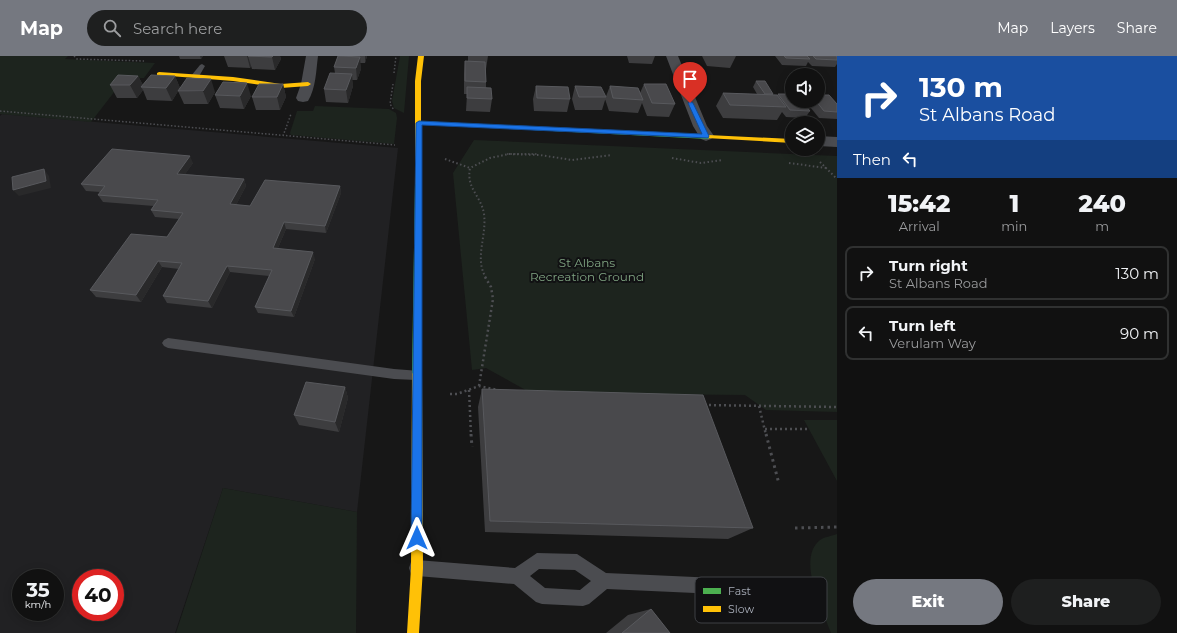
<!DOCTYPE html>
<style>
:root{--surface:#111;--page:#1e1f1f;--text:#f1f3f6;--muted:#9c9d9f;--line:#303131;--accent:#757880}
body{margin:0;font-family:Montserrat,sans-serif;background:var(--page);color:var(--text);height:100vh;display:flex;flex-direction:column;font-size:15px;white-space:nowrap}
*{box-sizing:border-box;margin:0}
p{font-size:13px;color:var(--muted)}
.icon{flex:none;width:22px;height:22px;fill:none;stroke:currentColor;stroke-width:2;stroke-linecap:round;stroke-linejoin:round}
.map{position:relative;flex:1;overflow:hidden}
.sheet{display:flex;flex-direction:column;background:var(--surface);width:340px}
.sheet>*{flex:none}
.hud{background:#1a4fa0;color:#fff;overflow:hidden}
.buttons{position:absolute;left:785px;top:12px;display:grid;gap:8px}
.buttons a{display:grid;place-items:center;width:40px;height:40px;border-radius:50%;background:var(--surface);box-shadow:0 2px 10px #0003,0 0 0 1px var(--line);font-size:20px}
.speed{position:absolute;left:12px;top:513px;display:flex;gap:8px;font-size:20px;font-weight:700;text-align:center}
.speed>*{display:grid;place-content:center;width:52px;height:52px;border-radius:50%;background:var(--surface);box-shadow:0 2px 10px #0003,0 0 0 1px var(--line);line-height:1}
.speed small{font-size:10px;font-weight:400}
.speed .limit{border:6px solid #d22;background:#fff;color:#111}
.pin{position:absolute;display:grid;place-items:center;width:34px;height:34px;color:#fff;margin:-41px -17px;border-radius:50% 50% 50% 0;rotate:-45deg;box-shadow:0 0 4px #0007}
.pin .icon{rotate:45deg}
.me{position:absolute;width:44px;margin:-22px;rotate:0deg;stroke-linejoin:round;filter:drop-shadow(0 0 3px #0008)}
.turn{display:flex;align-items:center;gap:14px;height:84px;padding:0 16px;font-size:18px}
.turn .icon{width:52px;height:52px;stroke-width:2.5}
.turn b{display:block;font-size:28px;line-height:34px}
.then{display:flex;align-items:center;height:38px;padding:0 16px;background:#0003;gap:8px;font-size:15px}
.eta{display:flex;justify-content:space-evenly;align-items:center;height:68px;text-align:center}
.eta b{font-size:24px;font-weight:800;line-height:28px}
.cta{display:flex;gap:8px;margin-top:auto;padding:8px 16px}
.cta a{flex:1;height:46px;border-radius:24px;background:var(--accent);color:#fff;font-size:16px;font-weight:800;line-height:46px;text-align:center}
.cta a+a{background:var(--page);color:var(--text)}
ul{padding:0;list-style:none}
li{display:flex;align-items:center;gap:12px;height:54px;margin:0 8px 6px;padding:0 8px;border:2px solid var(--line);border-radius:8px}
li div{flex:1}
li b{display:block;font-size:15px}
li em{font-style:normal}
header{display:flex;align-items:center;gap:24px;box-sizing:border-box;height:56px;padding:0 20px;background:var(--accent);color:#fff}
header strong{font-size:19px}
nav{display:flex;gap:22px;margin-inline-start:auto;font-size:14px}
.search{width:280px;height:36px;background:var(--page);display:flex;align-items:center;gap:10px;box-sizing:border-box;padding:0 14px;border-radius:22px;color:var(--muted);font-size:15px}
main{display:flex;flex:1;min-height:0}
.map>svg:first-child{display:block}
.built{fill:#212123;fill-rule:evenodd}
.green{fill:#1d241e}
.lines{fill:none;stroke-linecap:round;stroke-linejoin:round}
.path-far3{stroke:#4d4e52;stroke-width:1.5;stroke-dasharray:1.5 2;stroke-linecap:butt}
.path-far2{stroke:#4d4e52;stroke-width:2;stroke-dasharray:1.5 2.5;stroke-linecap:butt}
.path-far1{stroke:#4d4e52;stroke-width:2.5;stroke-dasharray:2 3;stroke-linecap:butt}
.path{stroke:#4d4e52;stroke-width:3;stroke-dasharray:2.5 4;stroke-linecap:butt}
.lane{fill:#4b4c50;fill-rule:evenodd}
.street{fill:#4b4c50;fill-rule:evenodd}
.fast{fill:#4caf50;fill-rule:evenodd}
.slow{fill:#ffc107;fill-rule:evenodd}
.wall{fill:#3d3d3f}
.shaded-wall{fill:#29292a}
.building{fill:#49494c;stroke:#58595d}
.route{fill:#1a73e8;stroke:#114b97}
.labels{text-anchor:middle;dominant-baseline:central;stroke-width:4;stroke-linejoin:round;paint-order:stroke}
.park-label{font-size:12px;fill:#7fa381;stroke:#111113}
.key{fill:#111113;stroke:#3e4045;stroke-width:1}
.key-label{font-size:11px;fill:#a8adb8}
</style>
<header>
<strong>Map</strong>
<div class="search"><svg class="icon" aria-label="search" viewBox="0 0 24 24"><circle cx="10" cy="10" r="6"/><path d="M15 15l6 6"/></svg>Search here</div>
<nav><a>Map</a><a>Layers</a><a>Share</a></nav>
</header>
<main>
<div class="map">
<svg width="837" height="577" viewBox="0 0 837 577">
<rect width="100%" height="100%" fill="#171717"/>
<path class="built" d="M 2,58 L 398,92 L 357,456 L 223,432 L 175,577 L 0,577 L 0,60 ZM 21,522 L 55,522 L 55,556 L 21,556 ZM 81,522 L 115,522 L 115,556 L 81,556 Z"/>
<path class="green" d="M 0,0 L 68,0 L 65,3 L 155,7 L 144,22 L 125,22 L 91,66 L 0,58 Z
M 400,0 L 409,0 L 404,57 L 394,52 L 392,45 Z
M 315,50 L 389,53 L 396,57 L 397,62 L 394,88 L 291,79 L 290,77 L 297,55 L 313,55 Z
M 474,84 L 837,100 L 837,356 L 766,354 L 745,339 L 531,337 L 486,312 L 472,314 L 453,117 Z
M 804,364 L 837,364 L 837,425 Z
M 223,432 L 357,456 L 356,577 L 176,577 Z
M 837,478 L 837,577 L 831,577 C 823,554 796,503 820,484 C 824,481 832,480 837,478 Z"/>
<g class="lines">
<path class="path-far3" d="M 74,0 L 77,3 L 144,5
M 394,17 L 396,0
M 393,28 L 390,48 L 394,54
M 0,55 L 395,89
M 283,80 L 291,58
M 507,98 L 537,98"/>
<path class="path-far2" d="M 672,102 L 701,107 L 723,104
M 445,103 L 470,112
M 820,106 L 837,123
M 789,107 L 826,112
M 486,222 C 474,202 487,181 484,158 C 481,139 466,133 470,112 L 490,102 L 509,98 L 540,99 L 572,104 L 612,99"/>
<path class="path-far1" d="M 479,330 L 493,243 L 491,231 L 485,221
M 469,334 L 471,379
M 450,338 L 457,338 L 479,330 L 498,334
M 704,349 L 837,351
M 759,350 L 766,379
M 765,373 L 809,373"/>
<path class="path" d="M 471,378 L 472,391
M 766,378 L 779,428
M 795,472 L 837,471"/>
<path class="lane" d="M 202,8 L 205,10 L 198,22 L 192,22 L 191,20 L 200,9 Z
M 168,282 L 394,313 L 420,315 L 422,319 L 420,323 L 416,324 L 394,323 L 168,292 L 164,290 L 162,287 L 164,284 Z
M 537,497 L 577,498 L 606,517 L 761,524 L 767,526 L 769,532 L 767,538 L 761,540 L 607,533 L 589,548 L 583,550 L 542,548 L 536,546 L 514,528 L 417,520 L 411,518 L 409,512 L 411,506 L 417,504 L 515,512 ZM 539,513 L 575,514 L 591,525 L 580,534 L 545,532 L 530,520 Z"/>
<path class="street" d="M 306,0 L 318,0 C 316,15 316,32 308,45 L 303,46 L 298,45 L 296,42 L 301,28 Z
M 666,0 L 678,0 L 707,70 L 714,80 L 711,83 L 706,85 L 701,83 L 693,70 Z
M 818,80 L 837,81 L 837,91 L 818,90 Z"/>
<path class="fast" d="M 419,65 L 708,79 L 711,81 L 708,83 L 417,68 L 416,67 Z
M 418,126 L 421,128 L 422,318 L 420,321 L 417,322 L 414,321 L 412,318 L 415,128 Z"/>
<path class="slow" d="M 418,0 L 424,0 L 421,25 L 421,128 L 418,130 L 415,128 L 415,25 Z
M 159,16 L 233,21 L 281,28 L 308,26 L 311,28 L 308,30 L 281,32 L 233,25 L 157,19 L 157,17 Z
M 708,79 L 792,83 L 792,87 L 706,82 L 706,80 Z
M 417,314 L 420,315 L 422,318 L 423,512 L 419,577 L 407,577 L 411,512 L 412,318 L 414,315 Z"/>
</g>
<path class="wall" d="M 179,0 L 203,0 L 201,3 L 180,3 Z
M 224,0 L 280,0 L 281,3 L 275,14 L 252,13 L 251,10 L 250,12 L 228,11 Z
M 338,0 L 367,0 L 365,7 L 360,7 L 361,13 L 357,24 L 352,24 L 353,30 L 348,47 L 326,46 L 324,33 L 335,17 L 334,11 Z
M 468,0 L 488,0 L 486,13 L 486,31 L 492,43 L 490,56 L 466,55 L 467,38 L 464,38 L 464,18 L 465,5 L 468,5 Z
M 627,0 L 655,0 L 652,8 L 629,7 Z
M 702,0 L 736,0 L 730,12 L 707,10 Z
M 775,0 L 837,0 L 837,8 L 835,11 L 812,10 L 808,6 L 806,10 L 782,9 Z
M 138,20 L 143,29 L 175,20 L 180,32 L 172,45 L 147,44 L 143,34 L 137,42 L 117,42 L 110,29 Z
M 756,25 L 773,38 L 773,39 L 777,39 L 778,38 L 810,55 L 805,62 L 786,61 L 782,56 L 777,64 L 723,62 L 716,50 L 723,37 L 757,38 L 753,31 Z
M 283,28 L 286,41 L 280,54 L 256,54 L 252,41 Z
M 644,28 L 675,48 L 669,61 L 647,60 L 642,47 L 638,57 L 609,55 L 605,43 L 610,30 L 640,37 Z
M 536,30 L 570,43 L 567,56 L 534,55 L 533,43 Z
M 575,30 L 606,41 L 602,54 L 575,54 L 572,43 Z
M 178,35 L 215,36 L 208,48 L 184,48 Z
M 215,39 L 251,40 L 244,53 L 220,52 Z
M 806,45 L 818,45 L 837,48 L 837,63 L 819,62 L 806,46 Z
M 193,107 L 185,118 L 244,123 L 246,130 L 236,149 L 250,150 L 340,130 L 341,137 L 326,177 L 286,173 L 278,192 L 315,203 L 294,261 L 258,257 L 255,251 L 269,220 L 230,216 L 212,252 L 167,247 L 163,240 L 179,213 L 162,211 L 141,246 L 96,241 L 90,234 L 167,181 L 179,163 L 155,161 L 151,154 L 154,150 L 103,146 L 98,139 L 100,136 L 86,135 L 81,128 Z
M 345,331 L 348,342 L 339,376 L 299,369 L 294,359 Z
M 482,333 L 753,472 L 728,483 L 485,476 L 478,351 Z
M 651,553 L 670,577 L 606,577 L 628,559 Z"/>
<path class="shaded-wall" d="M 200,0 L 203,0 L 201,3 Z
M 247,0 L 256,0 L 248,0 L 251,10 L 250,12 Z
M 273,0 L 280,0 L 281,3 L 275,14 L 272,1 Z
M 365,0 L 367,0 L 365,7 Z
M 360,1 L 361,13 L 357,24 L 356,12 Z
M 352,18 L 353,30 L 348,47 L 346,34 Z
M 138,20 L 144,31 L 141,31 L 143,34 L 137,42 L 130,29 Z
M 175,20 L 180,32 L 172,45 L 166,32 Z
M 211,23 L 215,36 L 208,48 L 203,35 Z
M 247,27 L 251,40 L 244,53 L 240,40 Z
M 283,28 L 286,41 L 280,54 L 277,41 Z
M 190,100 L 193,107 L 181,124 L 177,118 Z
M 44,113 L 49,120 L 51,132 L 19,140 L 13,134 Z
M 244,123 L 246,130 L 233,155 L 230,148 Z
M 340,130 L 341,137 L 326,177 L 325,170 Z
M 284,166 L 286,173 L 275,199 L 273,192 Z
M 313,196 L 315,203 L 294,261 L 291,255 Z
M 158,205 L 162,211 L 141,246 L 136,239 Z
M 227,210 L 230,216 L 212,252 L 208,245 Z
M 345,331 L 348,342 L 339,376 L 335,366 Z"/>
<path class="building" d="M 248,0 L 273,0 L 272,1 Z
M 338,0 L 340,0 L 360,1 L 356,12 L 334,11 Z
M 784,0 L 807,0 L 810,3 L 786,2 Z
M 813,0 L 836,0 L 837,1 L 837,4 L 816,3 Z
M 465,5 L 485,6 L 486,26 L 465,25 Z
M 330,17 L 352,18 L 346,34 L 324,33 Z
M 118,19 L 138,20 L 130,29 L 110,29 Z
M 151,19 L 175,20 L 166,32 L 141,31 Z
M 187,22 L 211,23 L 203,35 L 178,35 Z
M 756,25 L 765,25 L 773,38 L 765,38 Z
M 223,26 L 247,27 L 240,40 L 215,39 Z
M 259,28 L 283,28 L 277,41 L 252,41 Z
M 644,28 L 666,28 L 675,48 L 652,47 Z
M 536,30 L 568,31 L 570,43 L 537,42 Z
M 575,30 L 601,31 L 606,41 L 579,41 Z
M 610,30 L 638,32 L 643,44 L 613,42 Z
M 467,31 L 491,32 L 492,43 L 467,42 Z
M 723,37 L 777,39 L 786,51 L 730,49 Z
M 778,38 L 792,38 L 792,45 L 802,45 L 810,55 L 790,54 Z
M 818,39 L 829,39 L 837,48 L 837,56 L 824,55 L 816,45 L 818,45 Z
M 112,93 L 190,100 L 177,118 L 244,123 L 230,148 L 250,150 L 265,124 L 340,130 L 325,170 L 284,166 L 273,192 L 313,196 L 291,255 L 255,251 L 272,214 L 227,210 L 208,245 L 163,240 L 182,207 L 158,205 L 136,239 L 90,234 L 131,178 L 167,181 L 183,157 L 151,154 L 158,144 L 98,139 L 105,130 L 81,128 Z
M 44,113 L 46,125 L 13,134 L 12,121 Z
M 306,326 L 345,331 L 335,366 L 294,359 Z
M 482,333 L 703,339 L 753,472 L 490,465 Z
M 651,553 L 670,577 L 622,577 Z"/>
<path class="route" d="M 690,45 L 693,47 L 709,80 L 708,82 L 422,69 L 422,482 L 421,487 L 417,488 L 412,487 L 411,482 L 416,67 L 419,65 L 702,78 L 688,47 Z"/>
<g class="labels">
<g class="park-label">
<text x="587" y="206">St Albans<tspan x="587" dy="14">Recreation Ground</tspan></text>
</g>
</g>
<rect x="695" y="521" width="132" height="46" rx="6" class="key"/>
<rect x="703" y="532" width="18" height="6" fill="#4caf50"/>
<rect x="703" y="550" width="18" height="6" fill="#ffc107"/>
<g class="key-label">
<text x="728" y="539">Fast</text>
<text x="728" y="557">Slow</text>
</g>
</svg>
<div class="buttons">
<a><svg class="icon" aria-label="sound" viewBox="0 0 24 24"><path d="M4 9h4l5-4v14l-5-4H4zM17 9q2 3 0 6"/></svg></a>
<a><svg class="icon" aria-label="layers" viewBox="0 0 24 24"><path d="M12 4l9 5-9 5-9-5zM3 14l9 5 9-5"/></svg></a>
</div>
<div class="speed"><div>35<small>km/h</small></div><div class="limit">40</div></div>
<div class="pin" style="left:690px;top:47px;background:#d93025"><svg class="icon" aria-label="arrive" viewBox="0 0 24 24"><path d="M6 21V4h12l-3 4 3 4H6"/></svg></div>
<svg class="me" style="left:417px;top:482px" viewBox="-20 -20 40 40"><path d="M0-17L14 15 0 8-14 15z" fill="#1a73e8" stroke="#fff" stroke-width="4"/></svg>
</div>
<section class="sheet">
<div class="hud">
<div class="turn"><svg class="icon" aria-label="right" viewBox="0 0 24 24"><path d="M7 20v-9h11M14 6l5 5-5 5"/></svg><div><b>130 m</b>St Albans Road</div></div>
<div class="then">Then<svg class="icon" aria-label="left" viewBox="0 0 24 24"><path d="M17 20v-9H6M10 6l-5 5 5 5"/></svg></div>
</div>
<div class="eta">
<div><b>15:42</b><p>Arrival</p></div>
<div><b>1</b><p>min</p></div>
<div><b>240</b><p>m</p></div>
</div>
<ul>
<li><svg class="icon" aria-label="right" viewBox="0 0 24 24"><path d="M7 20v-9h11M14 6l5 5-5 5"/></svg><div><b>Turn right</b><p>St Albans Road</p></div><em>130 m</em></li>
<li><svg class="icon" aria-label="left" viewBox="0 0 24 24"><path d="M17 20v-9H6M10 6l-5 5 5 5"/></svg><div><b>Turn left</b><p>Verulam Way</p></div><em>90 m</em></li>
</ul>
<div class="cta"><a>Exit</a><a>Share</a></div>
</section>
</main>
